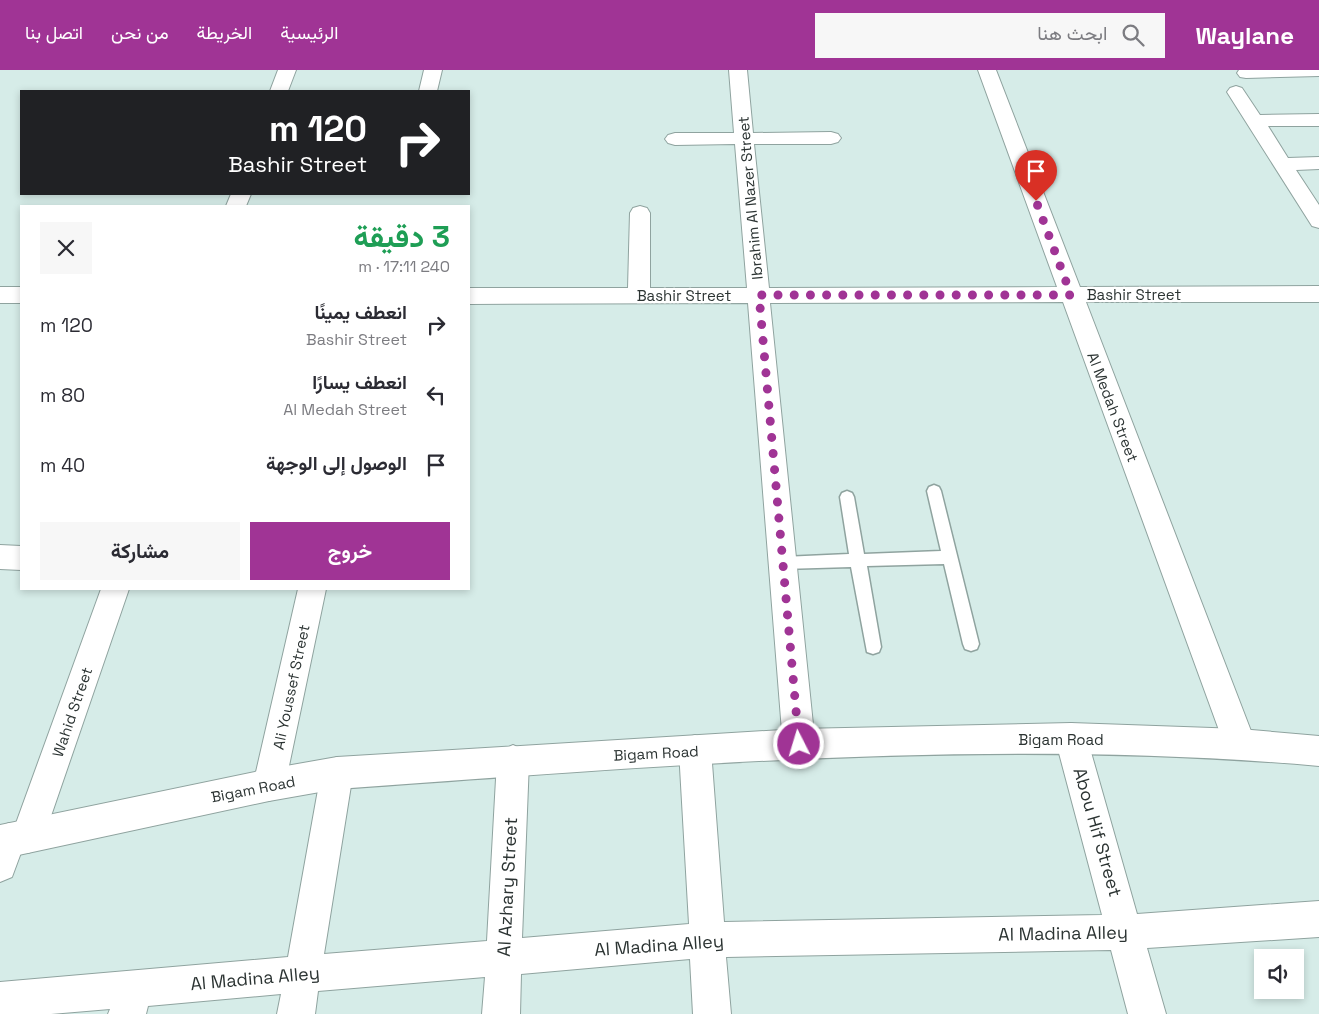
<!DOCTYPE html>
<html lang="ar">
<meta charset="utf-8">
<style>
:root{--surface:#fff;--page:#f7f7f7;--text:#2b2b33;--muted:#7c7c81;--accent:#a03495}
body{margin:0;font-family:"Space Grotesk",Vazirmatn,sans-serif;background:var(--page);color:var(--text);direction:rtl;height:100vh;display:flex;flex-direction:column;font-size:19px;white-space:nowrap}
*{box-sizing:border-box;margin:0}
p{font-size:16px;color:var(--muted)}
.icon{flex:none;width:28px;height:28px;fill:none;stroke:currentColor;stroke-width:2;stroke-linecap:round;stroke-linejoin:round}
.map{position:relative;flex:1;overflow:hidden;direction:ltr}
.details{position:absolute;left:20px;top:135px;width:450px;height:385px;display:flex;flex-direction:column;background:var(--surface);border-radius:0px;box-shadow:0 2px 8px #0003;direction:rtl}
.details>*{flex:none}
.banner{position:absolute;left:20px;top:20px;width:450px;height:105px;border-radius:0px;box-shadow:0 2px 8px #0003;direction:rtl;background:#202124;color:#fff;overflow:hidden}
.controls{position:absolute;left:1254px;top:879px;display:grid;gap:10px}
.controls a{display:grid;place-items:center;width:50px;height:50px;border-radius:0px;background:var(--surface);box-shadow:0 2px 8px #0003;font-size:25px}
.pin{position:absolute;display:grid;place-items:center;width:42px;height:42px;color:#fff;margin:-51px -21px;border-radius:50% 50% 50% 0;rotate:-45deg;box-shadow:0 0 5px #0007}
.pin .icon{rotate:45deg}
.me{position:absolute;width:55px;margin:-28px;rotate:355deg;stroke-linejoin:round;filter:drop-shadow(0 0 4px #0008)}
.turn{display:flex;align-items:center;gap:18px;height:105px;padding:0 20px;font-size:22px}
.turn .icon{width:65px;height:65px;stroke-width:2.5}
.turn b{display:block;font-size:35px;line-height:42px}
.round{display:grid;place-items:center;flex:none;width:52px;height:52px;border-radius:0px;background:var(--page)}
.head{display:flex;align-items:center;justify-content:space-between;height:85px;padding:0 20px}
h1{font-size:30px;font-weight:700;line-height:38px;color:#1e9e55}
.primary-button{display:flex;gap:10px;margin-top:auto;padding:10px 20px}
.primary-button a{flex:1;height:58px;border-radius:0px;background:var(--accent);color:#fff;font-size:20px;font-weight:700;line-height:58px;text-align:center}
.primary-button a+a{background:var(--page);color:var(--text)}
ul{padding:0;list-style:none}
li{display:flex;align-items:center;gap:15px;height:70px;padding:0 20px}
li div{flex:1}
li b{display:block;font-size:19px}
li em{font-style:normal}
header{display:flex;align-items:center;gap:30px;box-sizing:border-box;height:70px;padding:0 25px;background:var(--accent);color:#fff}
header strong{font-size:24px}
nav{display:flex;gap:28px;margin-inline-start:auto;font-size:18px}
.search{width:350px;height:45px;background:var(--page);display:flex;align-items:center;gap:12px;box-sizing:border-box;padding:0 18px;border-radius:0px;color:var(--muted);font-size:19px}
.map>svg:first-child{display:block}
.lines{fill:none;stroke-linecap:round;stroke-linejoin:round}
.service-casing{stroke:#8fa39f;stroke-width:3}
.minor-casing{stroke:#8fa39f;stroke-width:2}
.secondary-casing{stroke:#8fa39f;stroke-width:2}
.service{fill:#fff;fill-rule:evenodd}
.minor{fill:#fff;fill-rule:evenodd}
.secondary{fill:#fff;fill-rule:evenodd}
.route{stroke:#a03495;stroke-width:9;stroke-dasharray:0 16.2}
.labels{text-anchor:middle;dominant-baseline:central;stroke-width:4.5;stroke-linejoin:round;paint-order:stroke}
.street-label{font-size:15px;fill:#2c3433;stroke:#fff}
.near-street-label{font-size:18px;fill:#2c3433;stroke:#fff}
</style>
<header>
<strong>Waylane</strong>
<div class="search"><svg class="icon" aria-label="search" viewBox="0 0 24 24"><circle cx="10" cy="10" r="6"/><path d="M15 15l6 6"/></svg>ابحث هنا</div>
<nav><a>الرئيسية</a><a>الخريطة</a><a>من نحن</a><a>اتصل بنا</a></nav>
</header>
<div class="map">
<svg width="1319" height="944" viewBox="0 0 1319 944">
<rect width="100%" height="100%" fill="#d6ece8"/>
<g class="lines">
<g class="service-casing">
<path id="service" d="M 934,415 L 939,417 L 941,421 L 979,574 L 977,579 L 971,581 L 965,579 L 963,574 L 944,494 L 867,496 L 881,577 L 879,582 L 873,584 L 867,582 L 851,497 L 783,499 L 778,498 L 775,493 L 778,488 L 783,487 L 849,484 L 840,427 L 842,423 L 847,421 L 852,423 L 854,427 L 864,484 L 941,481 L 927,421 L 929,417 Z"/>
</g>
<g class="minor-casing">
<path id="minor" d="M 278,0 L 296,0 L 288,21 L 270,21 Z
M 424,0 L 442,0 L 437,21 L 419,21 Z
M 729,0 L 747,0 L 753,63 L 831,62 L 838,64 L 841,68 L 838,72 L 831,74 L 754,74 L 769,218 L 1057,217 L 978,0 L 996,0 L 1080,217 L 1319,216 L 1319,232 L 1086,232 L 1256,674 L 1251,685 L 1240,689 L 1229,685 L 1224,674 L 1063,232 L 770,233 L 815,674 L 810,685 L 799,689 L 788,685 L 783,674 L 748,233 L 469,234 L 469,218 L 628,218 L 630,143 L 633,138 L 640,136 L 647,138 L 650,143 L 650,218 L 747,218 L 735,74 L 675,75 L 668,73 L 665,69 L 668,65 L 675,63 L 734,63 Z
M 1239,0 L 1319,0 L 1319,6 L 1246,8 L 1240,7 L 1237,3 Z
M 1236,16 L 1242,18 L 1260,45 L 1319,44 L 1319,56 L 1268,56 L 1288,88 L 1319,87 L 1319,99 L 1296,100 L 1319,135 L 1319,158 L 1312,156 L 1227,22 L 1230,18 Z
M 231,124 L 251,124 L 246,136 L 226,136 Z
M 0,217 L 21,217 L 21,233 L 0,233 Z
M 0,475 L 21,476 L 21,500 L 0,499 Z
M 101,519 L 129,519 L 40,778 L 28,783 L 22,780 L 12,807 L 0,812 L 0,757 L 9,753 L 15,756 Z
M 298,519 L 326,519 L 285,715 L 280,726 L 269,731 L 258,726 L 253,715 Z
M 1071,653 L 1082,657 L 1087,668 L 1137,844 L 1319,831 L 1319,867 L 1147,878 L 1166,944 L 1128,944 L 1111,880 L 726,887 L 731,944 L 693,944 L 690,889 L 521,904 L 520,944 L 482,944 L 485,907 L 318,921 L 315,944 L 277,944 L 281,924 L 148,936 L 146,944 L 108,944 L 110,939 L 51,944 L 0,944 L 0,912 L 288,887 L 321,703 L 326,692 L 337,687 L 348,692 L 353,703 L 324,884 L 487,871 L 497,691 L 502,680 L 513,675 L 524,680 L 529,691 L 522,868 L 689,854 L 679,680 L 684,669 L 695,665 L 706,669 L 711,680 L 724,852 L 1102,845 L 1055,668 L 1060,657 Z"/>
</g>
<g class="secondary-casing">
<path id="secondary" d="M 1071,653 L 1240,659 L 1319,666 L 1319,696 C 992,667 663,696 337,719 L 269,731 L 0,789 L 0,755 L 269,699 L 337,687 L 799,659 Z"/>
</g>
<use href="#service" class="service"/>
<use href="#minor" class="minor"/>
<use href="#secondary" class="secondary"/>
</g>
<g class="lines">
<path class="route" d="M 799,674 L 759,225 L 1071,225 L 1036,131"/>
</g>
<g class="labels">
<g class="street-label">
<text transform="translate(750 128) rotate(-95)">Ibrahim Al Nazer Street</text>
<text x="1134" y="224">Bashir Street</text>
<text x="684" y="225">Bashir Street</text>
<text transform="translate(1113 337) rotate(69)">Al Medah Street</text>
<text transform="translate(291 617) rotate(-78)">Ali Youssef Street</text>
<text transform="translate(72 642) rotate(-71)">Wahid Street</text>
<text x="1061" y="669">Bigam Road</text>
<text transform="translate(656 683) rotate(-3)">Bigam Road</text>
<text transform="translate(253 719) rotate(-11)">Bigam Road</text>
</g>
<g class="near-street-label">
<text transform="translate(1098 762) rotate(74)">Abou Hif Street</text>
<text transform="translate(507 817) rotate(-87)">Al Azhary Street</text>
<text transform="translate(1063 863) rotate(-1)">Al Madina Alley</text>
<text transform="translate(659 875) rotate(-4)">Al Madina Alley</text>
<text transform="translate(255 908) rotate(-5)">Al Madina Alley</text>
</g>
</g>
</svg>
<div class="controls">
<a><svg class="icon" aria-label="sound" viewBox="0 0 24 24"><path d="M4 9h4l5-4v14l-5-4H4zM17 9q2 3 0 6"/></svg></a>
</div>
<div class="pin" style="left:1036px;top:131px;background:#d93025"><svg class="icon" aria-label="arrive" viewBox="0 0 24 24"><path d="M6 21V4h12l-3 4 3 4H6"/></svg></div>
<svg class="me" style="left:799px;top:674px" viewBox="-20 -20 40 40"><circle r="17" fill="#a03495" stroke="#fff" stroke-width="3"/><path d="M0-11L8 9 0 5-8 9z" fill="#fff"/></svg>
<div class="banner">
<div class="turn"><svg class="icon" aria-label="right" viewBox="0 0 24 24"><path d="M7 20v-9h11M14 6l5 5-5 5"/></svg><div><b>120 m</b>Bashir Street</div></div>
</div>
<section class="details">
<div class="head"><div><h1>3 دقيقة</h1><p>240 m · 17:11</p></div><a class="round"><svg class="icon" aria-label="close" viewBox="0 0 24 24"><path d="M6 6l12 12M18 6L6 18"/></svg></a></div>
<ul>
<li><svg class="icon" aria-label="right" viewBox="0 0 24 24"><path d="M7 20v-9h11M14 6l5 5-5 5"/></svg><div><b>انعطف يمينًا</b><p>Bashir Street</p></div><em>120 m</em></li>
<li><svg class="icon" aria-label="left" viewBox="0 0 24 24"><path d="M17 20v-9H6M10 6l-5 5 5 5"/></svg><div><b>انعطف يسارًا</b><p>Al Medah Street</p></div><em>80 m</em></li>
<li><svg class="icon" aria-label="arrive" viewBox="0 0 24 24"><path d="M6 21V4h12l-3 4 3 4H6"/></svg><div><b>الوصول إلى الوجهة</b></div><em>40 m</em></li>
</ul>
<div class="primary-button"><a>خروج</a><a>مشاركة</a></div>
</section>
</div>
